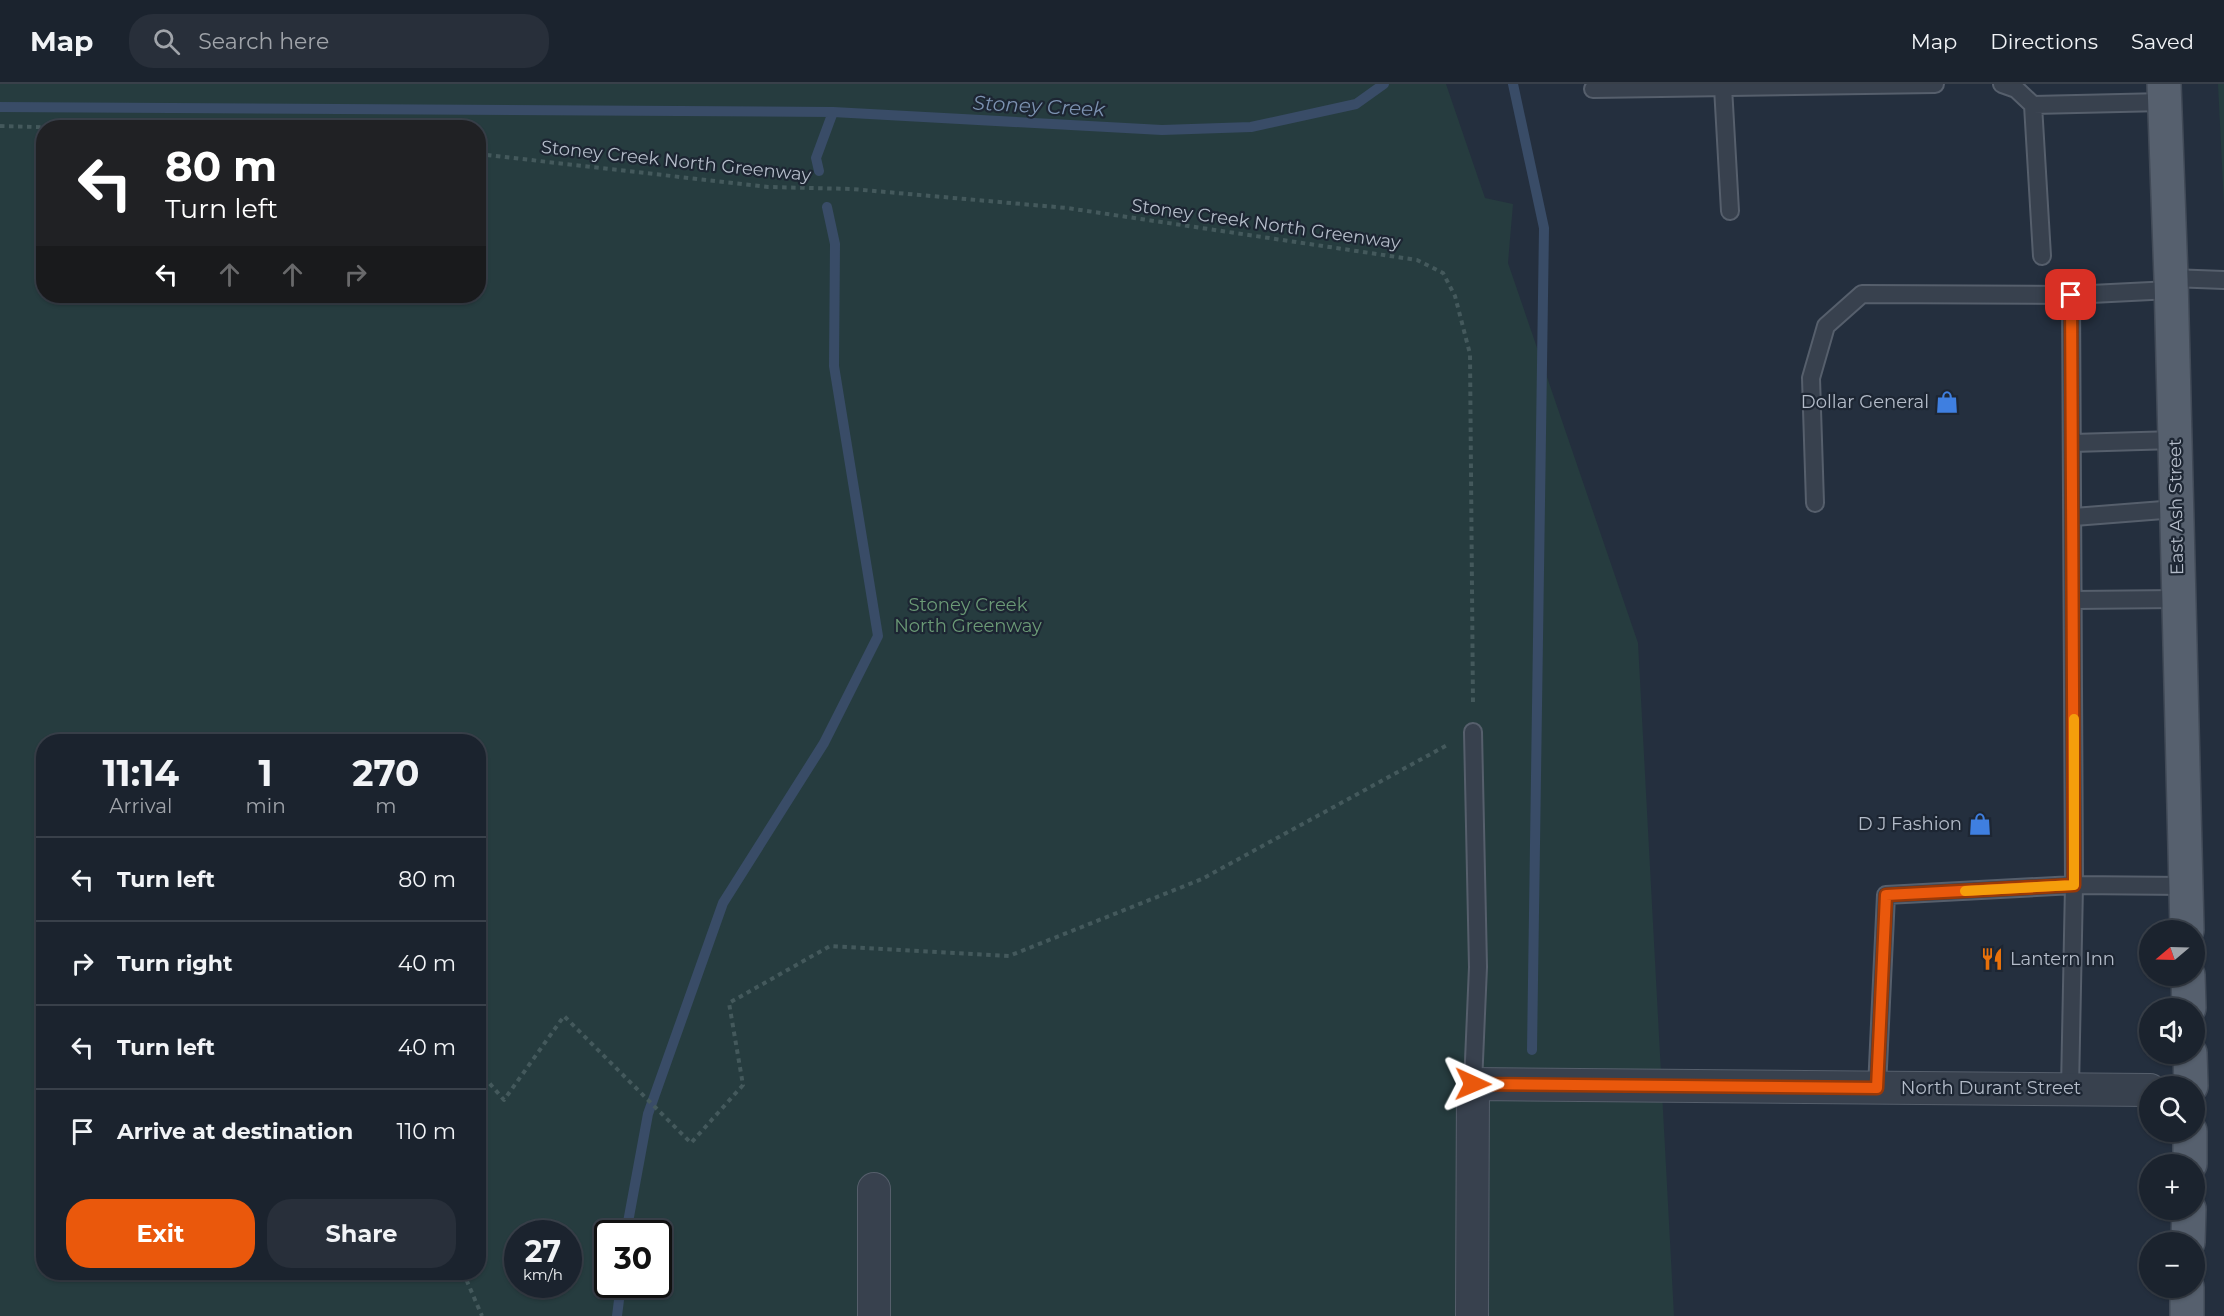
<!DOCTYPE html>
<meta charset="utf-8">
<style>
:root{--surface:#1b232e;--page:#282f3a;--text:#f1f3f6;--muted:#a0a4aa;--line:#39404a;--accent:#ea580c}
body{margin:0;font-family:Montserrat,sans-serif;background:var(--page);color:var(--text);height:100vh;display:flex;flex-direction:column;font-size:22px;white-space:nowrap}
*{box-sizing:border-box;margin:0}
p{font-size:20px;color:var(--muted)}
.icon{flex:none;width:33px;height:33px;fill:none;stroke:currentColor;stroke-width:2;stroke-linecap:round;stroke-linejoin:round}
.map{position:relative;flex:1;overflow:hidden}
.drawer{position:absolute;left:36px;top:650px;width:450px;height:546px;display:flex;flex-direction:column;background:var(--surface);border-radius:24px;box-shadow:0 2px 4px #0004,0 0 0 2px var(--line)}
.drawer>*{flex:none}
.hud{position:absolute;left:36px;top:36px;width:450px;height:183px;border-radius:24px;box-shadow:0 2px 4px #0004,0 0 0 2px var(--line);background:#202124;color:#fff;overflow:hidden}
.needle{width:39px;rotate:251deg}
.controls{position:absolute;left:2139px;top:836px;display:grid;gap:12px}
.controls a{display:grid;place-items:center;width:66px;height:66px;border-radius:50%;background:var(--surface);box-shadow:0 2px 4px #0004,0 0 0 2px var(--line);font-size:30px}
.speed{position:absolute;left:504px;top:1136px;display:flex;gap:12px;font-size:30px;font-weight:700;text-align:center}
.speed>*{display:grid;place-content:center;width:78px;height:78px;border-radius:50%;background:var(--surface);box-shadow:0 2px 4px #0004,0 0 0 2px var(--line);line-height:1}
.speed small{font-size:15px;font-weight:400}
.speed .limit{border:3px solid #111;border-radius:9px;background:#fff;color:#111}
.pin{position:absolute;display:grid;place-items:center;width:51px;height:51px;color:#fff;margin:-26px;border-radius:12px;box-shadow:0 3px 9px #0006}
.me{position:absolute;width:66px;margin:-33px;rotate:91deg;stroke-linejoin:round;filter:drop-shadow(0 0 4px #0008)}
.turn{display:flex;align-items:center;gap:21px;height:126px;padding:0 30px;font-size:27px}
.turn .icon{width:78px;height:78px;stroke-width:2.5}
.turn b{display:block;font-size:42px;line-height:51px}
.lanes{display:flex;align-items:center;height:57px;padding:0 30px;background:#0003;justify-content:center;gap:30px;direction:ltr}
.lanes .off{opacity:.35}
.eta{display:flex;justify-content:space-evenly;align-items:center;height:102px;text-align:center}
.eta b{font-size:36px;font-weight:700;line-height:42px}
.primary-button{display:flex;gap:12px;margin-top:auto;padding:12px 30px}
.primary-button a{flex:1;height:69px;border-radius:24px;background:var(--accent);color:#fff;font-size:24px;font-weight:700;line-height:69px;text-align:center}
.primary-button a+a{background:var(--page);color:var(--text)}
ul{padding:0;list-style:none}
li{display:flex;align-items:center;gap:18px;height:84px;padding:0 30px;border-top:2px solid var(--line)}
li div{flex:1}
li b{display:block;font-size:22px}
li em{font-style:normal}
header{display:flex;align-items:center;gap:36px;box-sizing:border-box;height:84px;padding:0 30px;background:var(--surface);border-bottom:2px solid var(--line)}
header strong{font-size:28px}
nav{display:flex;gap:33px;margin-inline-start:auto;font-size:21px}
.search{width:420px;height:54px;background:var(--page);display:flex;align-items:center;gap:15px;box-sizing:border-box;padding:0 21px;border-radius:24px;color:var(--muted);font-size:22px}
.map>svg:first-child{display:block}
.green{fill:#263c3f;fill-rule:evenodd}
.lines{fill:none;stroke-linecap:round;stroke-linejoin:round}
.stream{stroke:#394c67;stroke-width:10}
.lane-casing{stroke:#565f6c;stroke-width:20}
.street-casing{stroke:#565f6c;stroke-width:34}
.primary-casing{stroke:#414a57;stroke-width:36}
.path{stroke:#44595c;stroke-width:4;stroke-dasharray:4.5 4.5;stroke-linecap:butt}
.lane{stroke:#38414e;stroke-width:16}
.street{stroke:#38414e;stroke-width:32}
.primary{stroke:#56606e;stroke-width:33}
.route-casing{stroke:#983908;stroke-width:15}
.route{stroke:#ea580c;stroke-width:10}
.slow{stroke:#f59e0b;stroke-width:10}
.labels{text-anchor:middle;dominant-baseline:central;stroke-width:4.5;stroke-linejoin:round;paint-order:stroke}
.street-label{font-size:18px;fill:#b4bcc9;stroke:#1d2633}
.poi-label{font-size:18px;fill:#b4bcc9;stroke:#1d2633;text-anchor:end}
.park-label{font-size:18px;fill:#6b9a76;stroke:#1d2633}
.water-label{font-size:20px;font-style:italic;fill:#7c92b1;stroke:#1d2633}
</style>
<header>
<strong>Map</strong>
<div class="search"><svg class="icon" aria-label="search" viewBox="0 0 24 24"><circle cx="10" cy="10" r="6"/><path d="M15 15l6 6"/></svg>Search here</div>
<nav><a>Map</a><a>Directions</a><a>Saved</a></nav>
</header>
<div class="map">
<svg width="2224" height="1232" viewBox="0 0 2224 1232">
<rect width="100%" height="100%" fill="#242f3e"/>
<path class="green" d="M 0,0 L 1446,0 L 1485,114 L 1513,120 L 1508,179 L 1638,559 L 1674,1232 L 0,1232 ZM 44,44 L 478,44 L 478,212 L 44,212 ZM 44,657 L 478,657 L 478,1188 L 44,1188 ZM 518,1149 L 568,1149 L 568,1200 L 518,1200 ZM 608,1149 L 658,1149 L 658,1200 L 608,1200 Z
M 2218,0 L 2224,0 L 2224,122 Z"/>
<g class="lines">
<path class="stream" d="M 1513,0 L 1544,144 L 1532,966
M 0,23 L 833,28 L 1162,46 L 1251,43 L 1356,20 L 1384,0
M 819,87 L 816,74 L 833,28
M 626,1149 L 648,1030 L 723,819 L 824,659 L 878,552 L 834,282 L 835,160 L 827,123
M 617,1232 L 621,1200"/>
<g class="lane-casing">
<path id="lane" d="M 2002,0 L 2016,5 L 2033,21
M 1723,3 L 1730,127
M 1593,5 L 1935,0
M 2042,172 L 2033,21 L 2164,18
M 2171,194 L 2224,196
M 2071,211 L 2171,206
M 2073,359 L 2175,356
M 1815,419 L 1811,294 L 1826,242 L 1862,210 L 2071,211 L 2074,801 L 2070,1005
M 2074,433 L 2176,425
M 2074,516 L 2178,515
M 1473,648 L 1478,883 L 1473,1000
M 1877,1004 L 1886,811 L 2074,801 L 2186,802"/>
</g>
<g class="street-casing">
<path id="street" d="M 874,1105 L 874,1232
M 1472,1232 L 1473,1000 L 2150,1006"/>
</g>
<g class="primary-casing">
<path id="primary" d="M 2164,0 L 2171,194 L 2187,846
M 2188,891 L 2189,924
M 2190,969 L 2191,1002
M 2190,1080 L 2190,1047
M 2188,1158 L 2189,1125
M 2187,1232 L 2187,1203"/>
</g>
<path class="path" d="M 0,42 L 72,44
M 478,70 L 768,103 L 852,105 L 1067,124 L 1417,176 L 1443,189 L 1455,212 L 1470,270 L 1473,622
M 478,986 L 504,1016 L 564,932 L 691,1059 L 743,1001 L 729,919 L 830,862 L 1009,872 L 1202,795 L 1449,660
M 463,1188 L 482,1232"/>
<use href="#lane" class="lane"/>
<use href="#street" class="street"/>
<use href="#primary" class="primary"/>
</g>
<g class="lines">
<g class="route-casing">
<path id="route" d="M 1473,1000 L 1877,1004 L 1886,811 L 2074,801 L 2071,211"/>
</g>
<use href="#route" class="route"/>
<path class="slow" d="M 1965,807 L 2074,801 L 2074,635"/>
</g>
<defs>
<g id="shop-bare" transform="scale(1.8)"><path d="M-5-2.5h2.3a2.7 3.5 0 0 1 5.4 0H5L5.5 6h-11ZM-1.5-2.5h3a1.5 2.3 0 0 0-3 0Z" fill="#3f7fe0" stroke="#1d2633" stroke-width="2.5" paint-order="stroke"/></g>
<g id="restaurant-bare" transform="scale(1.8)"><path d="M-5-6h1v4h1v-4h1v4h1v-4h1v5L-1.5 .5V6h-2V.5L-5-1ZM5-6V6H3V1.5H1.5Q1.5-4 5-6Z" fill="#e8710a" stroke="#1d2633" stroke-width="2.5" paint-order="stroke"/></g>
</defs>
<g fill-rule="evenodd">
<use href="#shop-bare" x="1947" y="318"/>
<use href="#shop-bare" x="1980" y="740"/>
<use href="#restaurant-bare" x="1992" y="875"/>
</g>
<g class="labels">
<g class="street-label">
<text transform="translate(676 77) rotate(6)">Stoney Creek North Greenway</text>
<text transform="translate(1266 140) rotate(8)">Stoney Creek North Greenway</text>
<text transform="translate(2176 423) rotate(-91)">East Ash Street</text>
<text x="1991" y="1004">North Durant Street</text>
</g>
<g class="poi-label">
<text x="1929" y="318">Dollar General</text>
<text x="1962" y="740">D J Fashion</text>
<text x="2010" y="875" text-anchor="start">Lantern Inn</text>
</g>
<g class="park-label">
<text x="968" y="521">Stoney Creek<tspan x="968" dy="21">North Greenway</tspan></text>
</g>
<g class="water-label">
<text transform="translate(1039 22) rotate(3)">Stoney Creek</text>
</g>
</g>
</svg>
<div class="controls">
<a><svg class="needle" viewBox="-14 -14 28 28"><path d="M0-13l5 13h-10z" fill="#e53935"/><path d="M0 13l5-13h-10z" fill="#a0a4aa"/></svg></a>
<a><svg class="icon" aria-label="sound" viewBox="0 0 24 24"><path d="M4 9h4l5-4v14l-5-4H4zM17 9q2 3 0 6"/></svg></a>
<a><svg class="icon" aria-label="search" viewBox="0 0 24 24"><circle cx="10" cy="10" r="6"/><path d="M15 15l6 6"/></svg></a>
<a>+</a>
<a>−</a>
</div>
<div class="speed"><div>27<small>km/h</small></div><div class="limit">30</div></div>
<div class="pin" style="left:2071px;top:211px;background:#d93025"><svg class="icon" aria-label="arrive" viewBox="0 0 24 24"><path d="M6 21V4h12l-3 4 3 4H6"/></svg></div>
<svg class="me" style="left:1473px;top:1000px" viewBox="-20 -20 40 40"><path d="M0-17L14 15 0 8-14 15z" fill="#ea580c" stroke="#fff" stroke-width="4"/></svg>
<div class="hud">
<div class="turn"><svg class="icon" aria-label="left" viewBox="0 0 24 24"><path d="M17 20v-9H6M10 6l-5 5 5 5"/></svg><div><b>80 m</b>Turn left</div></div>
<div class="lanes"><svg class="icon" aria-label="left" viewBox="0 0 24 24"><path d="M17 20v-9H6M10 6l-5 5 5 5"/></svg><svg class="icon off" aria-label="ahead" viewBox="0 0 24 24"><path d="M12 20V5M6 11l6-6 6 6"/></svg><svg class="icon off" aria-label="ahead" viewBox="0 0 24 24"><path d="M12 20V5M6 11l6-6 6 6"/></svg><svg class="icon off" aria-label="right" viewBox="0 0 24 24"><path d="M7 20v-9h11M14 6l5 5-5 5"/></svg></div>
</div>
<section class="drawer">
<div class="eta">
<div><b>11:14</b><p>Arrival</p></div>
<div><b>1</b><p>min</p></div>
<div><b>270</b><p>m</p></div>
</div>
<ul>
<li><svg class="icon" aria-label="left" viewBox="0 0 24 24"><path d="M17 20v-9H6M10 6l-5 5 5 5"/></svg><div><b>Turn left</b></div><em>80 m</em></li>
<li><svg class="icon" aria-label="right" viewBox="0 0 24 24"><path d="M7 20v-9h11M14 6l5 5-5 5"/></svg><div><b>Turn right</b></div><em>40 m</em></li>
<li><svg class="icon" aria-label="left" viewBox="0 0 24 24"><path d="M17 20v-9H6M10 6l-5 5 5 5"/></svg><div><b>Turn left</b></div><em>40 m</em></li>
<li><svg class="icon" aria-label="arrive" viewBox="0 0 24 24"><path d="M6 21V4h12l-3 4 3 4H6"/></svg><div><b>Arrive at destination</b></div><em>110 m</em></li>
</ul>
<div class="primary-button"><a>Exit</a><a>Share</a></div>
</section>
</div>
